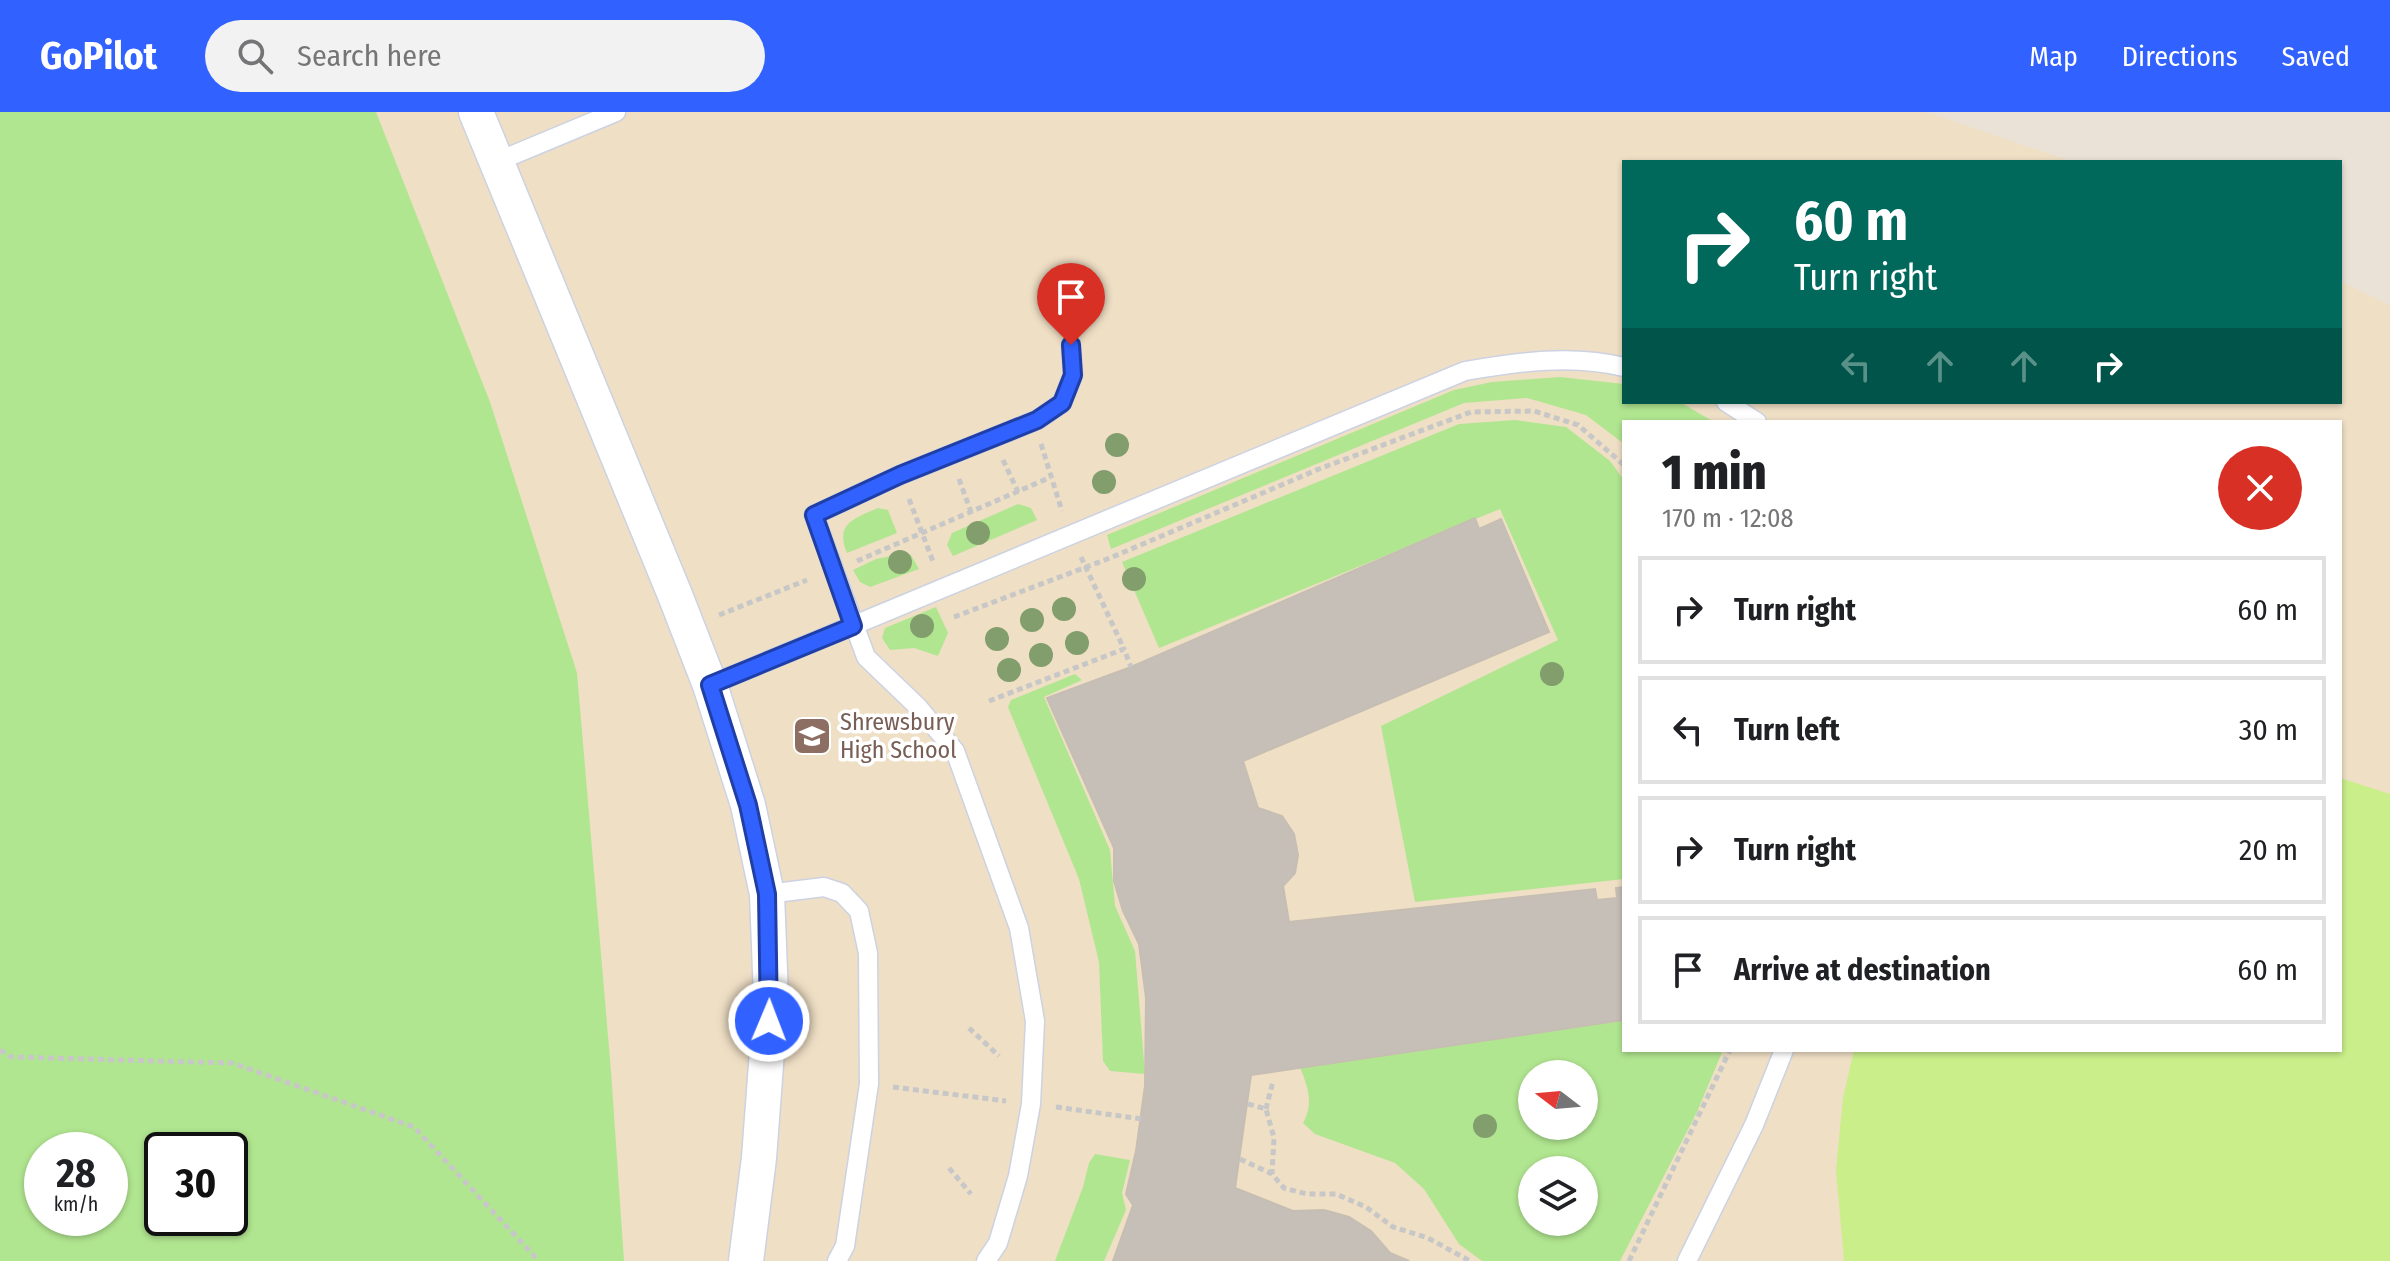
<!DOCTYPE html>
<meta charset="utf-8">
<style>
:root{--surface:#fff;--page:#f2f2f2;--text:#202124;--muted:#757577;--line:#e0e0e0;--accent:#3161ff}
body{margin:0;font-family:"Fira Sans Condensed",sans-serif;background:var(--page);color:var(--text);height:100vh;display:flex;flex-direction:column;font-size:30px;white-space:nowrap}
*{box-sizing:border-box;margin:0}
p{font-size:26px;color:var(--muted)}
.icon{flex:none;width:44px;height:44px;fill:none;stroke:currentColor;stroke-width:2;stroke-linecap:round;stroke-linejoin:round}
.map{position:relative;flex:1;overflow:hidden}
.details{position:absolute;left:1622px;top:308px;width:720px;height:632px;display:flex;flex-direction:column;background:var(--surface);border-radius:0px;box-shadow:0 2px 6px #0004}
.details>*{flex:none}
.banner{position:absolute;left:1622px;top:48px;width:720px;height:244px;border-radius:0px;box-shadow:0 2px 6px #0004;background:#00695c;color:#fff;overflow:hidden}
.needle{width:52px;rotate:286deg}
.fabs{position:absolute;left:1518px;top:948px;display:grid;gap:16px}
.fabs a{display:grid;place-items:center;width:80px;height:80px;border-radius:50%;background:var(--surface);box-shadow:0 2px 6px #0004;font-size:40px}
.speed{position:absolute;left:24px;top:1020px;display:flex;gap:16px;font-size:40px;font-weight:700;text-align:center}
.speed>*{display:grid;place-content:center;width:104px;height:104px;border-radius:50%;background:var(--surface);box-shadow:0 2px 6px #0004;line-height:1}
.speed small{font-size:20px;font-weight:400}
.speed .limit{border:4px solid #111;border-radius:12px;background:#fff;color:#111}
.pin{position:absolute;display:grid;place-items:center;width:68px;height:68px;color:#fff;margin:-82px -34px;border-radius:50% 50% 50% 0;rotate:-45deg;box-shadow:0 0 8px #0007}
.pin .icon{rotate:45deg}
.me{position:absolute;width:88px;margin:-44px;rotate:1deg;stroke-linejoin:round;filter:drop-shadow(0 0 6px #0008)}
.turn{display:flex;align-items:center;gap:28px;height:168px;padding:0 40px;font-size:36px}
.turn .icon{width:104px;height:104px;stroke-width:2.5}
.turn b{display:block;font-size:56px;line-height:68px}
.lanes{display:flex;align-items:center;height:76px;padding:0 40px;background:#0003;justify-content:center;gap:40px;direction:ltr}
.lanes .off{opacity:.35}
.round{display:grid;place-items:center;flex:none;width:84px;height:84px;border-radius:42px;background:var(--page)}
.summary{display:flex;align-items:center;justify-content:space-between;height:136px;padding:0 40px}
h1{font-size:48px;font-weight:800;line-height:60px}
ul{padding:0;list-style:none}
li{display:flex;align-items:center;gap:24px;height:108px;margin:0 16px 12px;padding:0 24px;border:4px solid var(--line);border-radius:0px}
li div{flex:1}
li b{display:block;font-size:30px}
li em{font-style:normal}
header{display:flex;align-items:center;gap:48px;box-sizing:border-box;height:112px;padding:0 40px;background:var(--accent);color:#fff}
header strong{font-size:38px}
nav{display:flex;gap:44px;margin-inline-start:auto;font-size:28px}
.search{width:560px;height:72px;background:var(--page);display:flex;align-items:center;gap:20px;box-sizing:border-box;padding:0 28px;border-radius:44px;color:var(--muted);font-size:30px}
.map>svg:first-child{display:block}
.education{fill:#efdfc5;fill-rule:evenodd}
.green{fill:#b1e690;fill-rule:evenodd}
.pitch{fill:#c9ee8a}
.building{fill:#c6bfb8;stroke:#c6beb2;stroke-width:2}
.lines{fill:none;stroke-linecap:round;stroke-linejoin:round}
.lane-casing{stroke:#cdd2e2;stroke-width:21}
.street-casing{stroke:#cdd2e2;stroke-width:37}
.path{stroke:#c7c7c7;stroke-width:5;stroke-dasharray:6 4;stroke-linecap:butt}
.lane{stroke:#fff;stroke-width:18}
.street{stroke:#fff;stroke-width:34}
.tree{fill:#819e6c}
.route-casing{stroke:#203fa6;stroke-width:20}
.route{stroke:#3161ff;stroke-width:14}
.labels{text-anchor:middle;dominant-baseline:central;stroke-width:7;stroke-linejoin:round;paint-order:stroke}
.education-label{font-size:24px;fill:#785e54;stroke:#fff;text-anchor:start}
</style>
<header>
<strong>GoPilot</strong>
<div class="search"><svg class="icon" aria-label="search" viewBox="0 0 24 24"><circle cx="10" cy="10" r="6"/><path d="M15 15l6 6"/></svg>Search here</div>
<nav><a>Map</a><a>Directions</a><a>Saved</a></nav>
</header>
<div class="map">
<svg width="2390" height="1149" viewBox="0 0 2390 1149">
<rect width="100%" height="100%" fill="#ebe2d7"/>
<path class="education" d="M 0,0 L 1927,0 L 2073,50 L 1624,50 L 1624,290 L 2340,290 L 2340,169 L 2390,193 L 2390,1149 L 0,1149 ZM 1624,310 L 2340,310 L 2340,938 L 1624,938 ZM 1532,962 L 1584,962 L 1584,1014 L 1532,1014 ZM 42,1038 L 110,1038 L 110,1106 L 42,1106 ZM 162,1038 L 230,1038 L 230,1106 L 162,1106 ZM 1532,1058 L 1584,1058 L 1584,1110 L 1532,1110 Z"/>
<path class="green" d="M 0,0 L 376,0 L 490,290 L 577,561 L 611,959 L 624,1149 L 0,1149 ZM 42,1038 L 110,1038 L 110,1106 L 42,1106 ZM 162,1038 L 230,1038 L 230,1106 L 162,1106 Z
M 1560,265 L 1624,272 L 1624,290 L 1680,290 L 1714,310 L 1624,310 L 1624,332 L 1586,303 L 1527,286 L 1464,291 L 1111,437 L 1107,423 L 1454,278 L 1492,270 Z
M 1515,308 L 1566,315 L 1610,349 L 1624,368 L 1624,767 L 1415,790 L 1381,614 L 1558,528 L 1500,397 L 1159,536 L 1122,450 L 1459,312 Z
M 1018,392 L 1031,396 L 1037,408 L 953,444 L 947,433 L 952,421 Z
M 878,396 L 888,398 L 897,421 L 847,441 C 834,411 856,406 878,396 Z
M 906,441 L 911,443 L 919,457 L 870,475 L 860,470 L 853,458 L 876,447 Z
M 936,495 L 948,521 L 938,544 L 914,536 L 890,538 L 882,526 L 885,516 Z
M 1075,562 L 1082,568 L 1044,585 L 1110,738 L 1115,794 L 1135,839 L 1145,962 L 1110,959 L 1103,949 L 1099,850 L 1079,767 L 1008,595 L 1011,588 Z
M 1624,908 L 1624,938 L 1723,938 L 1697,1000 L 1620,1149 L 1482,1149 L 1459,1132 L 1424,1077 L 1395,1051 L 1315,1022 L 1303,1011 C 1314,991 1308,976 1300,955 ZM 1532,962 L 1584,962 L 1584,1014 L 1532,1014 ZM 1532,1058 L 1584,1058 L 1584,1110 L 1532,1110 Z
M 1095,1042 L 1130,1048 L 1122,1081 L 1126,1098 L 1104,1149 L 1055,1149 L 1083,1075 L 1089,1051 Z"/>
<path class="pitch" d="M 2340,666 L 2390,682 L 2390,1149 L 1844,1149 L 1836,1058 L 1843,986 L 1854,938 L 2340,938 Z"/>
<path class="building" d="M 1475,406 L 1479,417 L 1501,407 L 1549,520 L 1243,649 L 1258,696 L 1282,704 L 1294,722 L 1298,743 L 1295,761 L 1283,774 L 1289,810 L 1595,777 L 1597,788 L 1617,786 L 1616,776 L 1624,775 L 1624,908 L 1251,963 L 1235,1076 L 1293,1099 L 1324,1098 L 1349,1105 L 1371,1119 L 1390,1141 L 1409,1149 L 1113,1149 L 1133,1093 L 1126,1082 L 1136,1039 L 1145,974 L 1146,886 L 1139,832 L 1123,799 L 1114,769 L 1114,736 L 1047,586 L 1131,555 Z"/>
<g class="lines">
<g class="lane-casing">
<path id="lane" d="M 496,50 L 616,0
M 1726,290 L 1757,310
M 710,573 L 1465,259 C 1518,250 1571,242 1624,255
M 767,782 L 824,775 L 842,781 L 859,799 L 868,841 L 869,972 L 845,1134 L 837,1149
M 986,1149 L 998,1131 L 1018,1064 L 1031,992 L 1035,909 L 1019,816 L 955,639 L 918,595 L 866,545 L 814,403 L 900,363 L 1037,308 L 1062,291 L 1073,263 L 1071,233
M 1687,1149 L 1754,1013 L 1784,938"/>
</g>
<g class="street-casing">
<path id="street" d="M 476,0 L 675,483 L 710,573 L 748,693 L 767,782 L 771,886 L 759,1046 L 746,1149"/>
</g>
<path class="path" d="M 1041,332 L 1062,399
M 1003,348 L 1018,380
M 959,367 L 971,400
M 909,387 L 934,452
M 1081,445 L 1124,537
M 857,449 L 1051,365
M 719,503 L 807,468
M 954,505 L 1110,446 L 1319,357 L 1471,300 L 1534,299 L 1578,313 L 1624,353
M 989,589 L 1124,537 L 1131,555
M 969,916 L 999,944
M 0,938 L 11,945 L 232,951 L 414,1015 L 539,1149
M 893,975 L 1006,989
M 1248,992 L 1266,997 L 1274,1026 L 1272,1062
M 1056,995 L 1142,1007
M 1266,997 L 1273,969
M 1240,1047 L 1272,1062 L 1284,1076 L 1307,1082 L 1336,1082 L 1366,1095 L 1393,1115 L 1428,1126 L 1470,1149
M 949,1056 L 971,1082
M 1629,1149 L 1730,938"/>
<use href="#lane" class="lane"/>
<use href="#street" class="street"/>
</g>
<g class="tree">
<circle cx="1117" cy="333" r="12"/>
<circle cx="1104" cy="370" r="12"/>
<circle cx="978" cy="421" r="12"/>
<circle cx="900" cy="450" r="12"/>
<circle cx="1134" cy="467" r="12"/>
<circle cx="1064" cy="497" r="12"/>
<circle cx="1032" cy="508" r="12"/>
<circle cx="922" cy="514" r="12"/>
<circle cx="997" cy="527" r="12"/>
<circle cx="1077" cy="531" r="12"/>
<circle cx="1041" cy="543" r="12"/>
<circle cx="1009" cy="558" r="12"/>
<circle cx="1552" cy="562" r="12"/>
<circle cx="1485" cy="1014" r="12"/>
</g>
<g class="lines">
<g class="route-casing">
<path id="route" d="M 769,909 L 767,782 L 748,693 L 710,573 L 853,514 L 814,403 L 900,363 L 1037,308 L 1062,291 L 1073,263 L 1071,233"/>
</g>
<use href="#route" class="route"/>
</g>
<defs>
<g id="school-square" transform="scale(2)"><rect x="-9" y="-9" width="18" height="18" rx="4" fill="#8d6e63" stroke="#fff"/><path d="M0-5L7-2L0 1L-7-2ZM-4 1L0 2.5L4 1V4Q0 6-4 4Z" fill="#fff"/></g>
</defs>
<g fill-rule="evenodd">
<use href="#school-square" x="812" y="624"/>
</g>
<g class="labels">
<g class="education-label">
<text x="840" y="610">Shrewsbury<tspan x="840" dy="28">High School</tspan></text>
</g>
</g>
</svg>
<div class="fabs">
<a><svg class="needle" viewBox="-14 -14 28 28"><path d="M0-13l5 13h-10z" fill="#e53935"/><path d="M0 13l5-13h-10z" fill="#757577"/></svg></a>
<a><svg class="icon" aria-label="layers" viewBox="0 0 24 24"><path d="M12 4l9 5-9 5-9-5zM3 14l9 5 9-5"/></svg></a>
</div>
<div class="speed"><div>28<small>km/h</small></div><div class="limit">30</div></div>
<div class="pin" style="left:1071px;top:233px;background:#d93025"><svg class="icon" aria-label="arrive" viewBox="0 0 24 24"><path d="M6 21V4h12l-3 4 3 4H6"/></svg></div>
<svg class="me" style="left:769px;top:909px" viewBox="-20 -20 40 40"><circle r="17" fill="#3161ff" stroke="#fff" stroke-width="3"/><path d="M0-11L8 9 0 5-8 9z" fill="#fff"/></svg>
<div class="banner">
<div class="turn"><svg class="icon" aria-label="right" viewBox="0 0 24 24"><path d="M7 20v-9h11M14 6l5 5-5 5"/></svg><div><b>60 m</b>Turn right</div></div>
<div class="lanes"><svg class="icon off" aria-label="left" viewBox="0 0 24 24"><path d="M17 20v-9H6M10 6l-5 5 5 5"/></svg><svg class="icon off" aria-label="ahead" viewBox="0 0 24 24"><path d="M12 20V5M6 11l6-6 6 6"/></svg><svg class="icon off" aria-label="ahead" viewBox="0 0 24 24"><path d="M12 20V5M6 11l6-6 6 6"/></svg><svg class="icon" aria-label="right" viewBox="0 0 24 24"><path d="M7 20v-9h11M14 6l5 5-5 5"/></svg></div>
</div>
<section class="details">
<div class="summary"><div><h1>1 min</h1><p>170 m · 12:08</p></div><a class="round" style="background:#d93025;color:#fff"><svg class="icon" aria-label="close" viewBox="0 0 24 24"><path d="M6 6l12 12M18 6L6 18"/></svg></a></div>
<ul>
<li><svg class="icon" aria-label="right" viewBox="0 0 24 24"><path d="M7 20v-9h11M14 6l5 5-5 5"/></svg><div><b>Turn right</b></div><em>60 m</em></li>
<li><svg class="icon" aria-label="left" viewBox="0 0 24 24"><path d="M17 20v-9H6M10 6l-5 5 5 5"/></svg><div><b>Turn left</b></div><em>30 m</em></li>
<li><svg class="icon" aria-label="right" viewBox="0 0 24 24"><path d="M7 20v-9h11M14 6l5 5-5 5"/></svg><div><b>Turn right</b></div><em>20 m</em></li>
<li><svg class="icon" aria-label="arrive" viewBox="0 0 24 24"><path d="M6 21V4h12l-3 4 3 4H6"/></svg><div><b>Arrive at destination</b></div><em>60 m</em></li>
</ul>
</section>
</div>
